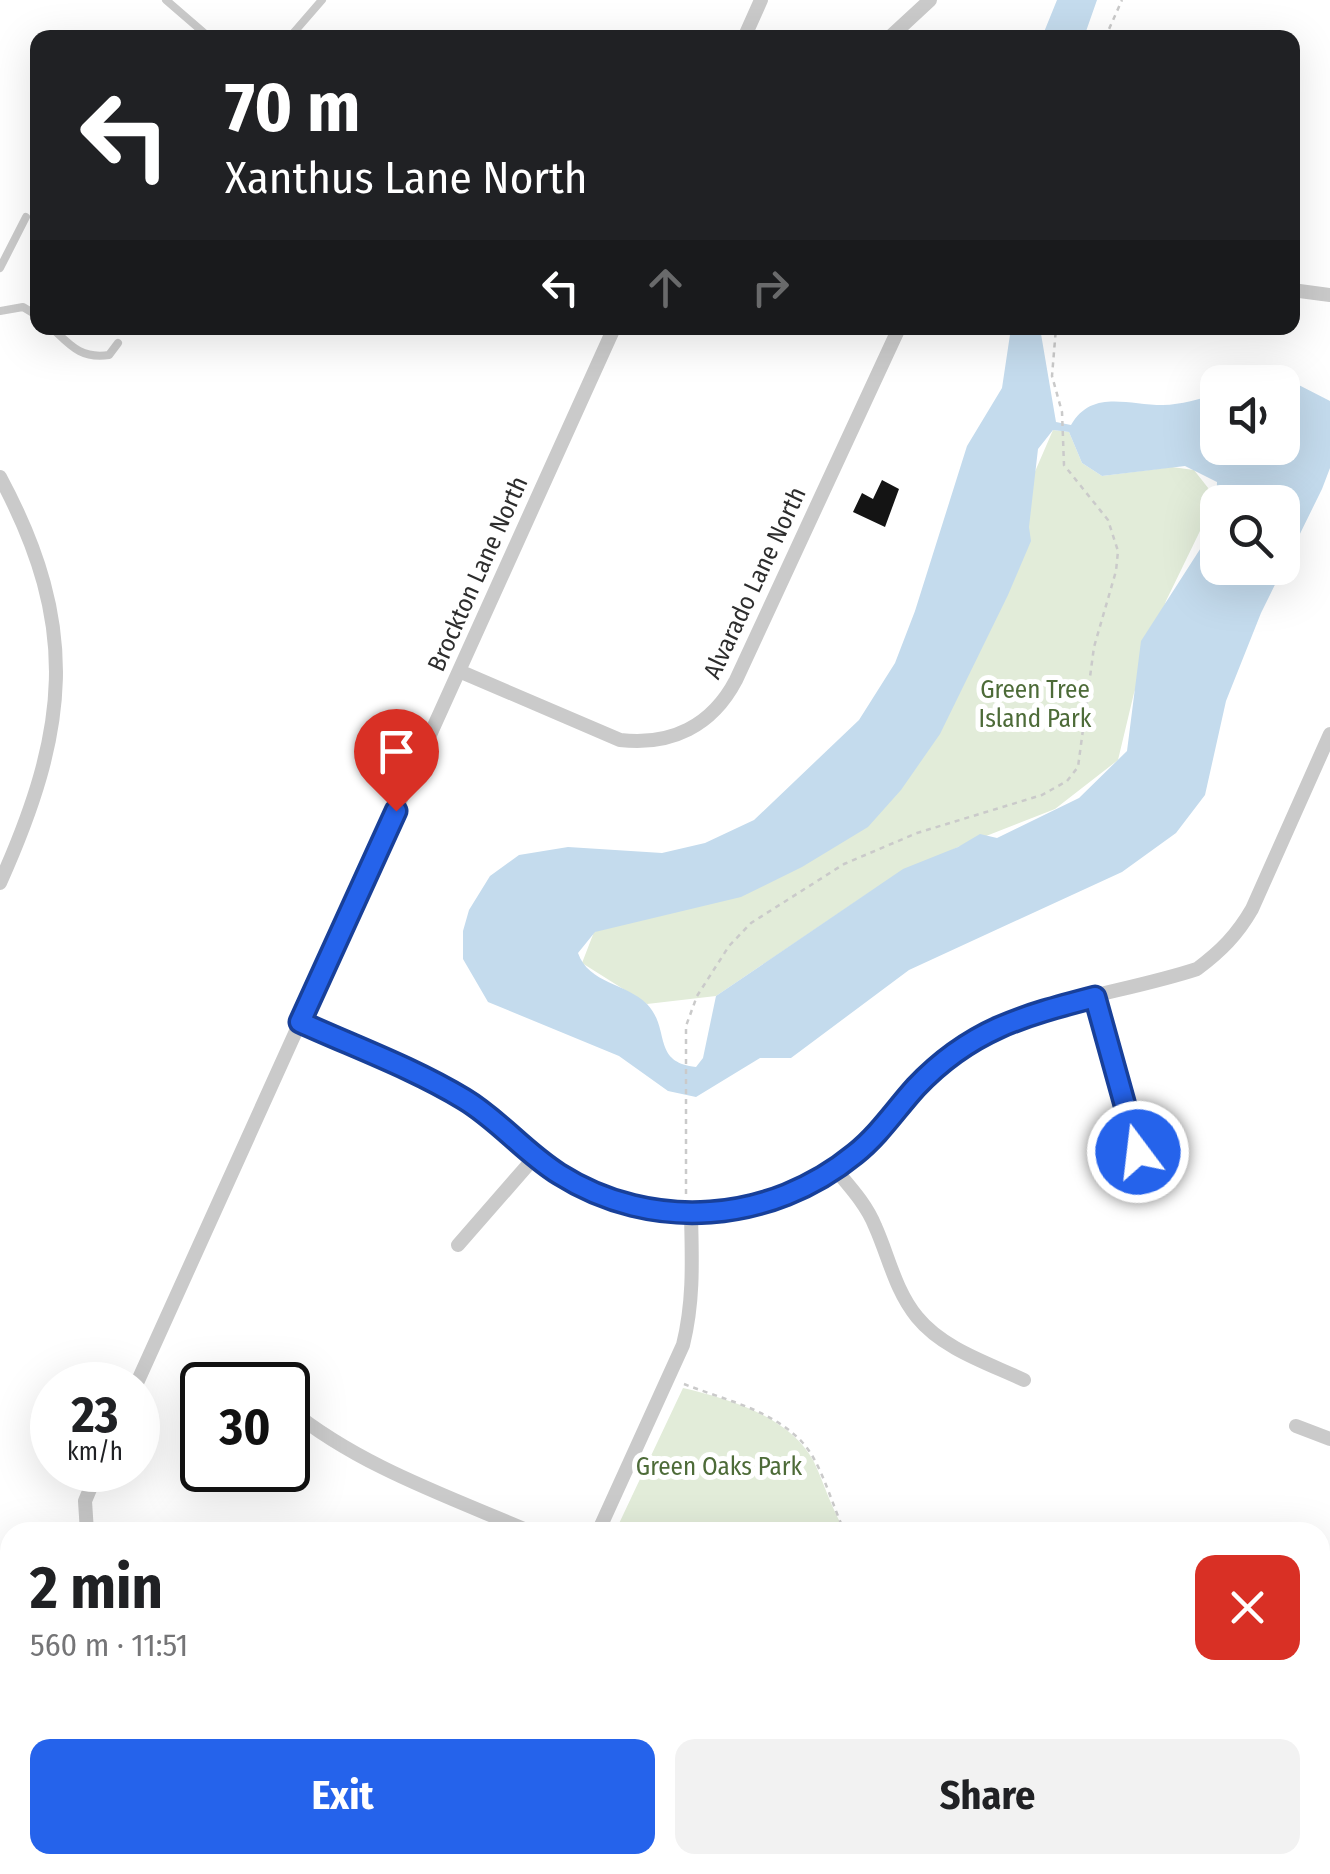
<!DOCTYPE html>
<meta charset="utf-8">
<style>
:root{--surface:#fff;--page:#f2f2f2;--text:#202124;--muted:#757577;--accent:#2563eb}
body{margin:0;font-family:"Fira Sans Condensed",sans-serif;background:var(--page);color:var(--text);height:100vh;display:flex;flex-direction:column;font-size:38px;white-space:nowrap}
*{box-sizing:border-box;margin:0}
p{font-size:32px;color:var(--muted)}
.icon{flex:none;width:55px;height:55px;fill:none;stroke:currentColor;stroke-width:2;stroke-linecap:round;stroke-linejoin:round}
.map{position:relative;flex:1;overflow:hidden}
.panel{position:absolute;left:0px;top:1522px;width:1330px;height:352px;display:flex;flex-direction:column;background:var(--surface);border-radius:30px 30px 0 0;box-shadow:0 10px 40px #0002}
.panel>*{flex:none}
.guide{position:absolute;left:30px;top:30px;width:1270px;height:305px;border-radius:20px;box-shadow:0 10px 40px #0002;background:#202124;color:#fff;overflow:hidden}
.buttons{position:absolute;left:1200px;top:365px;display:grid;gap:20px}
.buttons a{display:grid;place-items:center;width:100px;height:100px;border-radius:20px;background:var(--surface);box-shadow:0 10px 40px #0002;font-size:50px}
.speed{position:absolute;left:30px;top:1362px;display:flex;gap:20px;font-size:50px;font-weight:700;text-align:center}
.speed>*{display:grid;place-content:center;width:130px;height:130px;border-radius:50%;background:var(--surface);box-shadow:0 10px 40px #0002;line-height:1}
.speed small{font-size:25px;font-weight:400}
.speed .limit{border:5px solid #111;border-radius:15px;background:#fff;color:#111}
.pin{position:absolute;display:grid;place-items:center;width:85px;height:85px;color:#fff;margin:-102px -42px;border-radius:50% 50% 50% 0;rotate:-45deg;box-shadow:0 0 10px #0007}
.pin .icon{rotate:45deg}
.me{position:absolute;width:110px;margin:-55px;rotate:345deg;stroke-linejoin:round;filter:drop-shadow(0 0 8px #0008)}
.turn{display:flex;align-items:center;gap:35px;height:210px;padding:0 30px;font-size:45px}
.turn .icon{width:130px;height:130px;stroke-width:2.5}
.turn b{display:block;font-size:70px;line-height:85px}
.lanes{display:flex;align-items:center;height:95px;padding:0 30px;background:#0003;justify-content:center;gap:50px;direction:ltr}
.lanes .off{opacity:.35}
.round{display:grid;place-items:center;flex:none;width:105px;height:105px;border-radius:20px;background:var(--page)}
.headline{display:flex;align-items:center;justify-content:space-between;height:170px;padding:0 30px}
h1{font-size:60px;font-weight:700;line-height:75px}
.button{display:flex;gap:20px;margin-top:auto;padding:20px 30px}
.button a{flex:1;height:115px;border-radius:20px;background:var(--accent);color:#fff;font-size:40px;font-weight:700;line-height:115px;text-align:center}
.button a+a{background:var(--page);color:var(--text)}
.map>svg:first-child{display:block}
.green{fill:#e2ecd9}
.water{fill:#c4dbed;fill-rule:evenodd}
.building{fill:#141414}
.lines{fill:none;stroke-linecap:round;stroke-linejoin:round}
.path{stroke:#cacaca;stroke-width:2.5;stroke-dasharray:5 5;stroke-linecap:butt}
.lane{stroke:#cacaca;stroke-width:8}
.street{stroke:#cacaca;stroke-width:14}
.route-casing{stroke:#184099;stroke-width:25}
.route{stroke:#2563eb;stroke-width:18}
.labels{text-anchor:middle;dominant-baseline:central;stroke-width:10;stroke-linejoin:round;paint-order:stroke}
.street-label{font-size:25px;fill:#2d2d2d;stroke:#fff}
.park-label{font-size:25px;fill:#4d6b38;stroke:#fff}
</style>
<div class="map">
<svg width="1330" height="1874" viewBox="0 0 1330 1874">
<rect width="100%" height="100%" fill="#fff"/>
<path class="green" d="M 1053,430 L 1069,432 L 1082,463 L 1102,476 L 1172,467 L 1194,470 L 1216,498 L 1166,601 L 1134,693 L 1118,760 L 1055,809 L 958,847 L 870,892 L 716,996 L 647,1004 L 582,963 L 594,932 L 894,797 Z
M 683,1388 C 729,1399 790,1416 814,1462 C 825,1485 832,1511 846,1532 L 615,1532 Z"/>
<path class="water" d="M 1057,0 L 1097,0 L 1084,37 L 1042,37 Z
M 1011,328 L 1040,328 L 1056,422 L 1071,425 C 1092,389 1127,405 1163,405 C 1181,405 1200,398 1217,395 L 1218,448 L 1282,448 L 1282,382 L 1276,382 L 1289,380 L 1330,401 L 1330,468 L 1322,489 L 1261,613 L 1226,701 L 1205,795 L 1176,833 L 1122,872 L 909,970 L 791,1058 L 760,1058 L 696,1097 L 668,1091 L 619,1056 L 488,1002 L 463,959 L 463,931 L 469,910 L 490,876 L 519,855 L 568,847 L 662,853 L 705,843 L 754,820 L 859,720 L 895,663 L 915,611 L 967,446 L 1002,388 ZM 1053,430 L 1069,432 L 1082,463 L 1102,476 L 1185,466 L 1217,482 L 1216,506 L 1204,543 L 1141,641 L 1127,751 L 1079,798 L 997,838 L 980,834 L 958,847 L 903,869 L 716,996 L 703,1058 L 696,1067 C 651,1062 671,1029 647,1004 C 626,983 589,984 578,953 L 595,932 L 741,897 L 802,867 L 868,827 L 901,790 L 940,734 L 1008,595 L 1031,541 L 1029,527 L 1038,449 ZM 1218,502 L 1282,502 L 1282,568 L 1218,568 Z"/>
<path class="building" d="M 882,480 L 899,489 L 885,527 L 853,512 L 862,493 L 873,499 Z"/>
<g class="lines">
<path class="path" d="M 1105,38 L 1122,0
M 686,1194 L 686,1026 L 697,996 L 729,946 L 751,923 L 844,864 L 917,833 L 1042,795 L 1067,781 L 1078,767 L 1094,647 L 1116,571 L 1118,551 L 1108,520 L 1064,465 L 1062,412 L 1052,376 L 1056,328
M 684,1384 C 724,1400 771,1409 802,1442 C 822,1463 832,1506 845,1532
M 939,1874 L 944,1865"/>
<path class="lane" d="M 166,0 L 210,38
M 289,38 L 322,0
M 0,268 L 26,217
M 0,311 L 23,307 L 38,316
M 52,328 C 71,346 81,359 109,355 L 118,343"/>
<path class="street" d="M 744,38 L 761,0
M 889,38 L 930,0
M 1292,290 L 1330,295
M 0,477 C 81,628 68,731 0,883
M 459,671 L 620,740 C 671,746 712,726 736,680 L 899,328
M 1095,997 L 1137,1152
M 300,1022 C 355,1047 421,1069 471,1103 C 492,1117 508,1137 527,1153 C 550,1171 579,1187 606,1197 C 702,1230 807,1208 877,1133 C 907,1100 934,1060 974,1038 C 1042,1000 1124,993 1197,969 C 1221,951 1237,935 1252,909 L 1330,734
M 835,1169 C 850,1187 866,1204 875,1226 C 889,1257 895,1290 917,1317 C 943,1349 988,1363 1024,1380
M 458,1245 L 534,1158
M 136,1385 L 614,328
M 288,1408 C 359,1466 447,1496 531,1532
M 1296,1426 L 1330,1439
M 87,1532 L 85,1501 L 98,1470
M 598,1532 L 683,1345 C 694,1301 692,1259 691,1215
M 1320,1813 L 1330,1818
M 335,1865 L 338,1874
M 66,1874 L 74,1865"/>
</g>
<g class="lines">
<g class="route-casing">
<path id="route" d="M 396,811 L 300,1022 C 355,1047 413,1068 464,1099 C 499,1120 524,1152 559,1174 C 652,1233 771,1223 855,1154 C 879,1135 896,1109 916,1087 C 970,1030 1022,1016 1095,997 L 1138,1152"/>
</g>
<use href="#route" class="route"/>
</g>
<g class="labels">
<g class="street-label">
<text transform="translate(478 574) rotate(-66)">Brockton Lane North</text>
<text transform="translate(755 583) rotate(-65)">Alvarado Lane North</text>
</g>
<g class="park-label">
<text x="1035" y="690">Green Tree<tspan x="1035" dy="29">Island Park</tspan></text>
<text x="719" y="1467">Green Oaks Park</text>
</g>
</g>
</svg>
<div class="buttons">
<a><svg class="icon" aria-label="sound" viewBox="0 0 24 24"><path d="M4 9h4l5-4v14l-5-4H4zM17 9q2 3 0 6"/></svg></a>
<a><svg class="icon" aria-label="search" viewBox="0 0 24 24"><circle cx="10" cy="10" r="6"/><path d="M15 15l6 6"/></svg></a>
</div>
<div class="speed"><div>23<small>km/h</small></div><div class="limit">30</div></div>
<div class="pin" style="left:396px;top:811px;background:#d93025"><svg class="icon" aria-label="arrive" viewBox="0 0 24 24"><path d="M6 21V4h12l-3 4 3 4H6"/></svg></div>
<svg class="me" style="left:1138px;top:1152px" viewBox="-20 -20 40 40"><circle r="17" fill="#2563eb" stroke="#fff" stroke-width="3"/><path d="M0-11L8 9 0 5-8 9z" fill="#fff"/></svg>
<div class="guide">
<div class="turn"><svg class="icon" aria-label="left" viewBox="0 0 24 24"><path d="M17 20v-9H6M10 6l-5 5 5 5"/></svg><div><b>70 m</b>Xanthus Lane North</div></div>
<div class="lanes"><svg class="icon" aria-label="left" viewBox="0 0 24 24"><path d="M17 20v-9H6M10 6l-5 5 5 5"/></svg><svg class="icon off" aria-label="ahead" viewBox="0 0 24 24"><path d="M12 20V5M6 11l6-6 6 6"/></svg><svg class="icon off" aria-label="right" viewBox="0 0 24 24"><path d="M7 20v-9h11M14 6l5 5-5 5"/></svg></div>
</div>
<section class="panel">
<div class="headline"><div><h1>2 min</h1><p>560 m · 11:51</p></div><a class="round" style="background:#d93025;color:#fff"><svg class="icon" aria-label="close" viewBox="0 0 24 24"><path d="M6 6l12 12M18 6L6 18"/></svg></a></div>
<div class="button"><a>Exit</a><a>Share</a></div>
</section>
</div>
